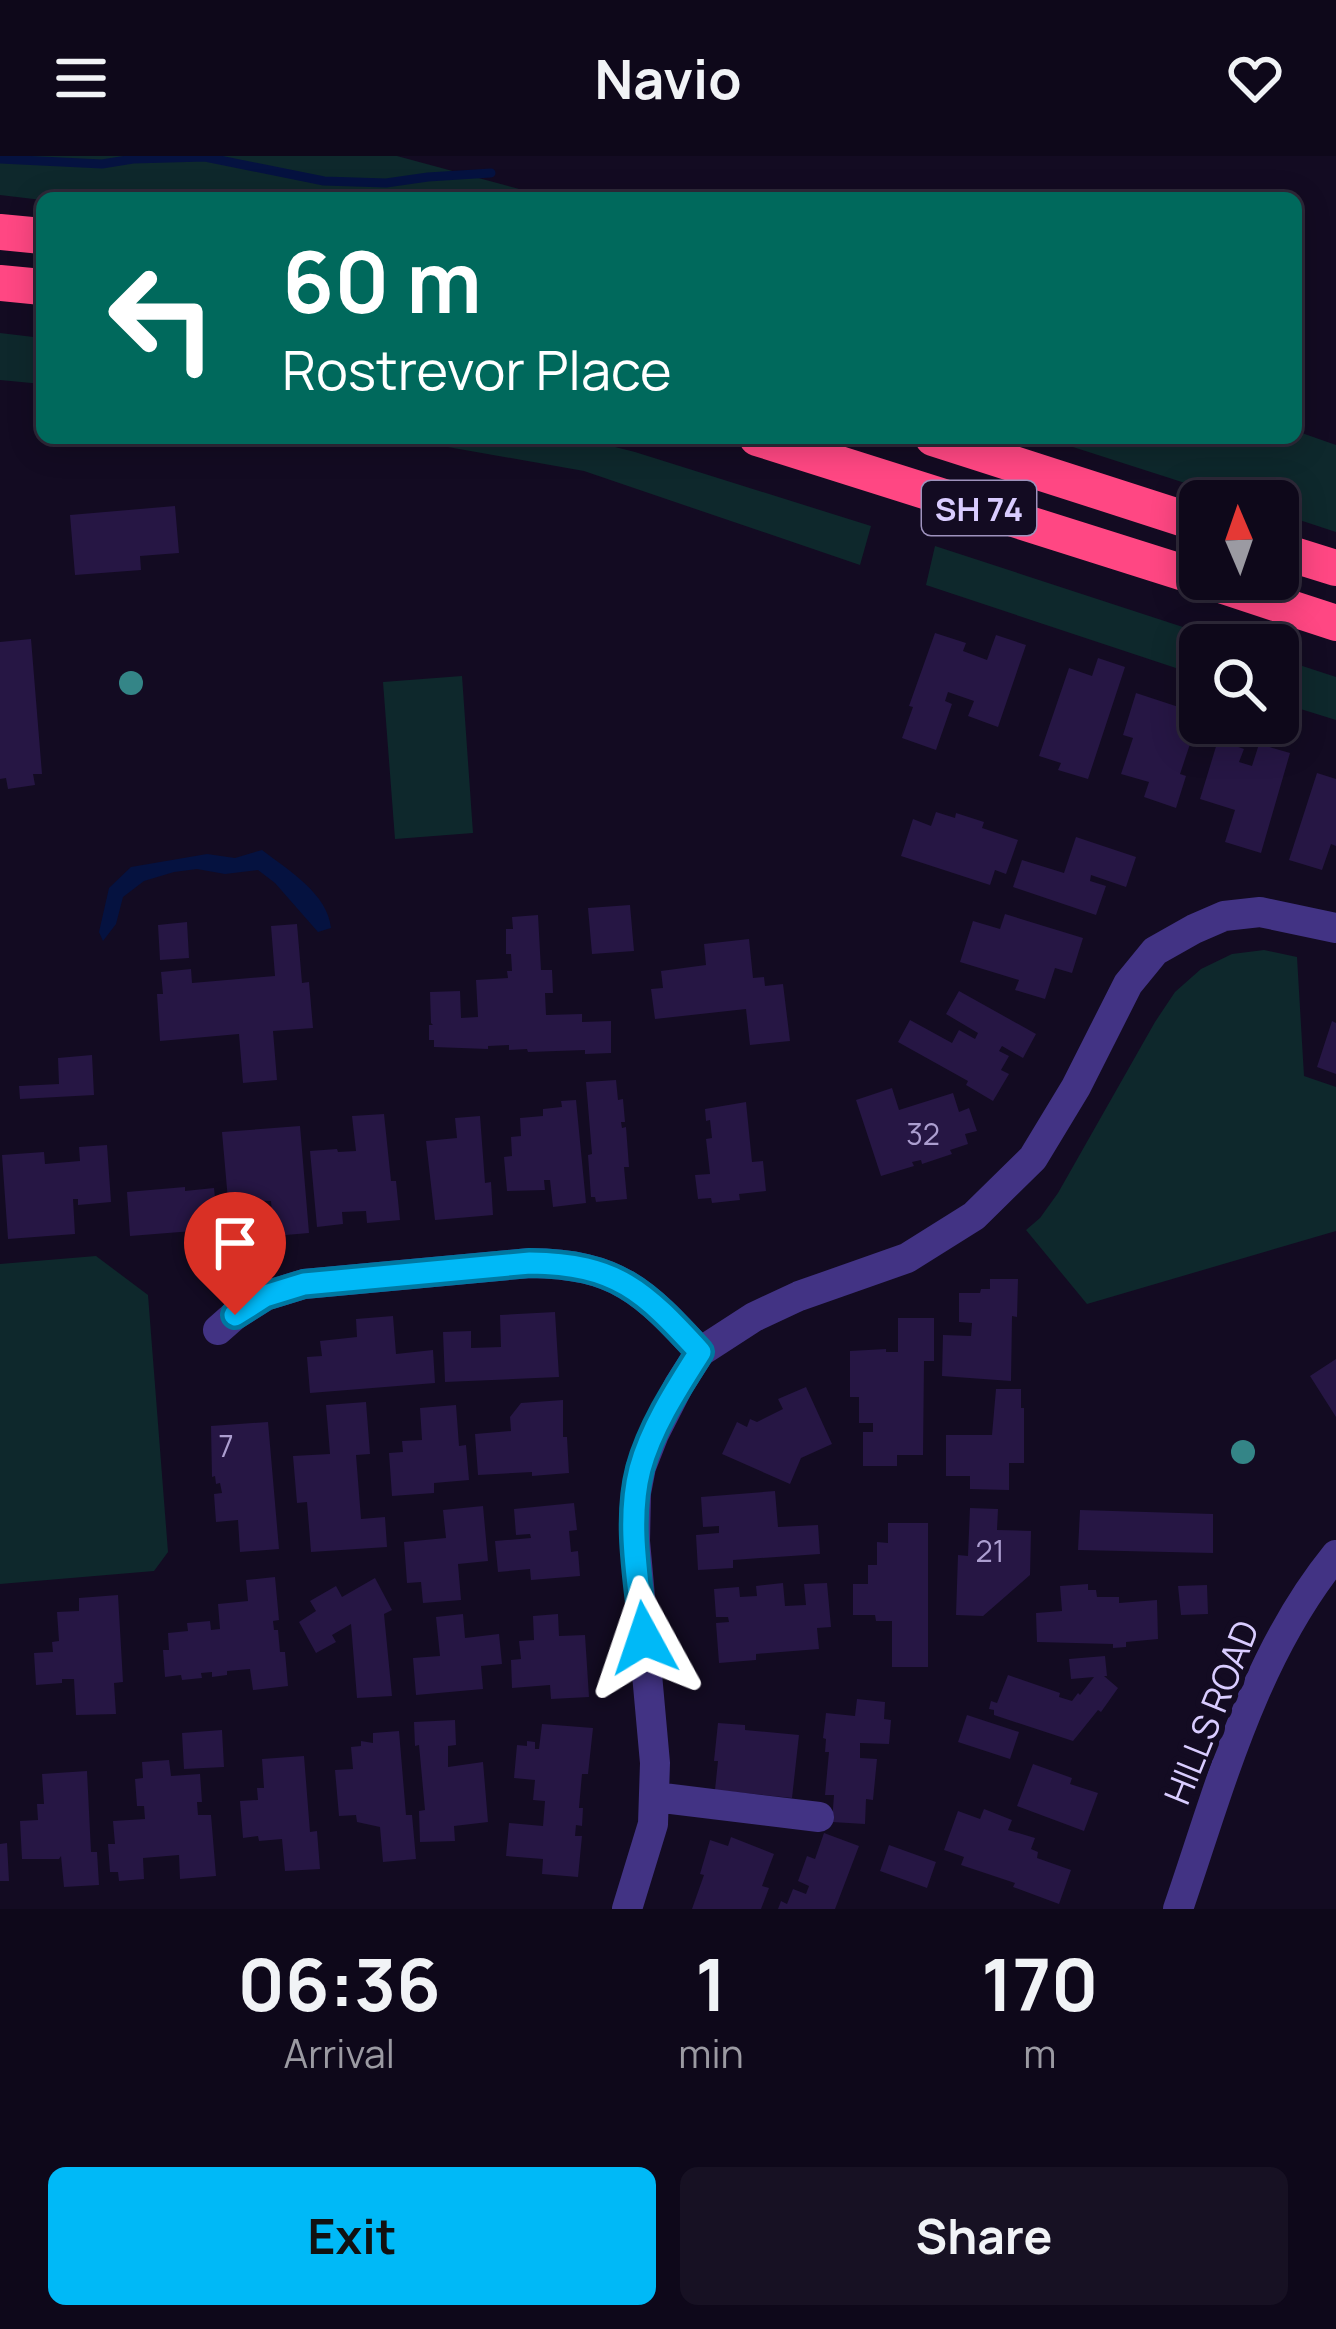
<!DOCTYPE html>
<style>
:root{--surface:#0e081a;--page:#171123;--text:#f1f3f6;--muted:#9b9aa2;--line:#2e2939;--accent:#00b9f7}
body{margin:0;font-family:Manrope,sans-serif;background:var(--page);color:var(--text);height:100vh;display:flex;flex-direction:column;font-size:45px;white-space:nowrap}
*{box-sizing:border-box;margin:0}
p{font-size:39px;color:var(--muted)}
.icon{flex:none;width:66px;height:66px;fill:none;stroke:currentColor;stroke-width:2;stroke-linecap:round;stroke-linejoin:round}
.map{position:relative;height:1753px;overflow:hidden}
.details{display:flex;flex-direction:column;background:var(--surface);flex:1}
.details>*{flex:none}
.top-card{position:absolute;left:36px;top:36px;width:1266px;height:252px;border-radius:18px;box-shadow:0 6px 30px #0003,0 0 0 3px var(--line);background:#00695c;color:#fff;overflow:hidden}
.needle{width:78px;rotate:358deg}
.controls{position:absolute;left:1179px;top:324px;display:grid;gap:24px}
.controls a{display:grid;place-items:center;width:120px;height:120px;border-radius:18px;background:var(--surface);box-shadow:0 6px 30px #0003,0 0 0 3px var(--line);font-size:60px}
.pin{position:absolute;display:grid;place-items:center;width:102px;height:102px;color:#fff;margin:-123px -51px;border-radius:50% 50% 50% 0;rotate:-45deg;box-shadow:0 0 12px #0007}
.pin .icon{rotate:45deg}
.me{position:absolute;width:132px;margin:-66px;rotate:355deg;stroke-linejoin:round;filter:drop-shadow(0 0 9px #0008)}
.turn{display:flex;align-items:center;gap:42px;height:252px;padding:0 48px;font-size:54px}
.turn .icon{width:156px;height:156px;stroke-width:2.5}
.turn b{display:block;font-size:84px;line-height:102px}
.eta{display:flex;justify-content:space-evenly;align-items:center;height:204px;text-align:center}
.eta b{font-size:72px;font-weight:700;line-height:84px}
.primary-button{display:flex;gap:24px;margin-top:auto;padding:24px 48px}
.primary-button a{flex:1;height:138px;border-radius:18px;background:var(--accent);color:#111;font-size:48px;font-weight:700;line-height:138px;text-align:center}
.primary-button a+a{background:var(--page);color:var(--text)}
header{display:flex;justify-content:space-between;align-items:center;height:156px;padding:0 48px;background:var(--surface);font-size:54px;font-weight:700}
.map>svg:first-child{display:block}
.green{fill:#0e282c}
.water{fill:#051240}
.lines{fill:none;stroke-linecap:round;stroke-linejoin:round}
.stream{stroke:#051240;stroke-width:9}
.building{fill:#261644}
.minor{stroke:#423384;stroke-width:30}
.highway{stroke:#ff4783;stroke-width:36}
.tree{fill:#348587}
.route-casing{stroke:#0078a1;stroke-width:30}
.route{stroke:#00b9f7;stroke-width:21}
.labels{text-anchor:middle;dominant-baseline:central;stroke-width:12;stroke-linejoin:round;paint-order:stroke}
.number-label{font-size:30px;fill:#ac9ed0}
.shield{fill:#130b22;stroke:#9e92bd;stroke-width:3}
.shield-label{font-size:33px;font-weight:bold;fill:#d9ccff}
.street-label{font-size:36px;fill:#d9ccff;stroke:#130b22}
</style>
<header><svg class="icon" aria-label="menu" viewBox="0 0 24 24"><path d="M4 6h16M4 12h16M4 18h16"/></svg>Navio<svg class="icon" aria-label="heart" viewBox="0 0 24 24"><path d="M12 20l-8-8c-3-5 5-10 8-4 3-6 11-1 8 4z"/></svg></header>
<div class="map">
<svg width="1336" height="1753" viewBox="0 0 1336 1753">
<rect width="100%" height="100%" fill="#130b22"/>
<path class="green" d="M 0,0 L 397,0 L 552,42 L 42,42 L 42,44 L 0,39 Z
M 0,177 L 42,182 L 42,228 L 0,224 Z
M 1296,275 L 1336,289 L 1336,376 L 1278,357 L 1278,345 L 1241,345 L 1045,282 L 1296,282 Z
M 397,282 L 579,282 L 635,296 L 871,370 L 860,409 L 584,315 Z
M 935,390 L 1238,489 L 1239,489 L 1200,489 L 1200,520 L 926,429 Z
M 1278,502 L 1336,521 L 1336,564 L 1278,546 Z
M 462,520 L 473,677 L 395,683 L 383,526 Z
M 1264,794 L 1297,801 L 1304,920 L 1336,931 L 1336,1075 L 1087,1148 L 1026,1074 L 1040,1062 L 1058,1037 L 1155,866 L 1175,836 L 1201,813 L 1232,798 Z
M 96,1100 L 148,1139 L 168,1396 L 154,1415 L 0,1428 L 0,1108 Z"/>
<path class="water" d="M 262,694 C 288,714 328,738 331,772 L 318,776 L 275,727 L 258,714 L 225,718 L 197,713 L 174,716 L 144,725 L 123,741 L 116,768 L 103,785 L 99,776 L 109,732 L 131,711 L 207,698 L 235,702 Z"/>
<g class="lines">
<path class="stream" d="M 0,3 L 102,8 L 133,3 L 205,1 L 324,25 L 386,27 L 428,21 L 491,17"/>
</g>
<path class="building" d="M 175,350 L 179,397 L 140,400 L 141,414 L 75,419 L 70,359 Z
M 935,477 L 966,487 L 963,495 L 987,504 L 996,479 L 1026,489 L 998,571 L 968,560 L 974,545 L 948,536 L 945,545 L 952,548 L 936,594 L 902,582 L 913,551 L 909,550 Z
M 31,483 L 42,618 L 33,618 L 35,629 L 8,633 L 6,622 L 0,623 L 0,486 Z
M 1098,502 L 1125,511 L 1088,623 L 1058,614 L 1061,607 L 1039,600 L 1069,512 L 1092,520 Z
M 1136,537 L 1200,558 L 1180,618 L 1186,620 L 1176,652 L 1144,641 L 1149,626 L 1121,618 L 1133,582 L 1123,579 Z
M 1218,584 L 1244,593 L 1239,606 L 1252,610 L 1259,588 L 1290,597 L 1261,697 L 1225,686 L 1235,654 L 1200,643 Z
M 1317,617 L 1336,623 L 1336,690 L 1331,688 L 1322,714 L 1289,704 Z
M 936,656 L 955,662 L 956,657 L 984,666 L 982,672 L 1018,684 L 1006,718 L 995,714 L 990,729 L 901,700 L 913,663 L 931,670 Z
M 1076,681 L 1136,701 L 1126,731 L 1091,719 L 1090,725 L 1106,730 L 1096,759 L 1013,731 L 1022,704 L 1064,717 Z
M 630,749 L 634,795 L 592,798 L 588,752 Z
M 1005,758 L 1083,782 L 1072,817 L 1055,812 L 1045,843 L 1015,834 L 1019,824 L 960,806 L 973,765 L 1000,773 Z
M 538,759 L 541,814 L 552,814 L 553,837 L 545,837 L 546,859 L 582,858 L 582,866 L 611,865 L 611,897 L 585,898 L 585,894 L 528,896 L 527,893 L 509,894 L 509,889 L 488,890 L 488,893 L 434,891 L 434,884 L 429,884 L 429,869 L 433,869 L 431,867 L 430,836 L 460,835 L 461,862 L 478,861 L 476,824 L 508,822 L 507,815 L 512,815 L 511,798 L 506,798 L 506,773 L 513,773 L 512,761 Z
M 187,766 L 189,802 L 160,804 L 158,769 Z
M 297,768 L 302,827 L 309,826 L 313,872 L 273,875 L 277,924 L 243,927 L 239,878 L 160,885 L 157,838 L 163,838 L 161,816 L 191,813 L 192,827 L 275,820 L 271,770 Z
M 749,783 L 753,822 L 764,821 L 765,830 L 783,828 L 790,885 L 750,889 L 746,853 L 655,863 L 651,833 L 663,832 L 661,815 L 706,809 L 704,788 Z
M 959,835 L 1036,878 L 1023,902 L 1002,890 L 999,895 L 1009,900 L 1001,914 L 1009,918 L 993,945 L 966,929 L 968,925 L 898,886 L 910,864 L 952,887 L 959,874 L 975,883 L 978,877 L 946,858 Z
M 1332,865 L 1336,867 L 1336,918 L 1317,911 Z
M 92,899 L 94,939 L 20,943 L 19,930 L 59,928 L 58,902 Z
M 616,924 L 618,944 L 623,943 L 625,966 L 621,966 L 622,972 L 626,971 L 629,1011 L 624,1011 L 627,1043 L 596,1046 L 595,1041 L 591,1041 L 588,999 L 592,998 L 586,926 Z
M 892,932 L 899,954 L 953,937 L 959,956 L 969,952 L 977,975 L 965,978 L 968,988 L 950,994 L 952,998 L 922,1008 L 921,1004 L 912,1006 L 914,1010 L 881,1020 L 856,944 Z
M 576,944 L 586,1047 L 553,1051 L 550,1024 L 544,1024 L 545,1034 L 507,1035 L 504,1001 L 512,1000 L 511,981 L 521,980 L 520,962 L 543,960 L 543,953 L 562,951 L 561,945 Z
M 746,946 L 752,1006 L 763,1005 L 766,1035 L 739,1038 L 740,1044 L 712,1047 L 711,1042 L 698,1043 L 695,1019 L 710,1018 L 706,983 L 712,982 L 710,964 L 706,965 L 705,953 Z
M 384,958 L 391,1025 L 396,1025 L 400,1064 L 367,1067 L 366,1055 L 342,1056 L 343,1068 L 317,1071 L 310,995 L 337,993 L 338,996 L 356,995 L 352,960 Z
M 480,960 L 485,1027 L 491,1026 L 493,1059 L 435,1064 L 426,985 L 457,982 L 455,962 Z
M 300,970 L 309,1077 L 274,1080 L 271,1045 L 228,1044 L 222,976 Z
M 107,989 L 111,1046 L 78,1049 L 78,1043 L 73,1043 L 75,1078 L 8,1083 L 2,999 L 44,996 L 45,1008 L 80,1005 L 79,991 Z
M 185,1031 L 185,1035 L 214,1032 L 218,1073 L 130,1080 L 127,1036 Z
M 990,1123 L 1018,1123 L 1017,1161 L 1012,1160 L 1011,1225 L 942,1220 L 943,1179 L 971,1180 L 972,1167 L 959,1166 L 959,1137 L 980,1137 L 981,1133 L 990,1133 Z
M 555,1156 L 559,1221 L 445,1226 L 443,1176 L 471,1175 L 471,1192 L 501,1191 L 500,1159 Z
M 393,1160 L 396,1198 L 433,1194 L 435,1227 L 310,1237 L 307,1201 L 322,1200 L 320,1185 L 357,1181 L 356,1163 Z
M 898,1162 L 934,1162 L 934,1205 L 924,1205 L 923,1299 L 897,1299 L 897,1310 L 863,1310 L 863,1276 L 873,1276 L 873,1267 L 859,1267 L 859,1241 L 850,1241 L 850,1195 L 886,1193 L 886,1196 L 898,1196 Z
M 1336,1203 L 1336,1261 L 1310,1220 Z
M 806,1231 L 832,1288 L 801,1302 L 790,1328 L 722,1298 L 737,1266 L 747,1271 L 750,1263 L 757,1266 L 783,1253 L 778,1243 Z
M 996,1233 L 1021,1233 L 1021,1252 L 1024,1252 L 1024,1307 L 1009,1307 L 1009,1334 L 970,1333 L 970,1320 L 946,1320 L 946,1279 L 992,1279 Z
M 563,1244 L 563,1281 L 567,1281 L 569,1317 L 532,1320 L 532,1316 L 478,1319 L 475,1278 L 511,1275 L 510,1261 L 521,1247 Z
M 366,1246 L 370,1298 L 356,1299 L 361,1363 L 385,1361 L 387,1391 L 311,1396 L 307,1346 L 297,1347 L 293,1300 L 330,1298 L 326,1249 Z
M 456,1249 L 459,1290 L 466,1289 L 469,1324 L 434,1327 L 434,1337 L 392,1340 L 389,1297 L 403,1296 L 402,1285 L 422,1284 L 420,1252 Z
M 268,1266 L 279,1393 L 240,1396 L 238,1364 L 216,1366 L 214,1338 L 222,1337 L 220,1327 L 216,1328 L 215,1320 L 212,1321 L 211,1270 Z
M 775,1335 L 778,1371 L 818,1369 L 820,1398 L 733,1404 L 733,1412 L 698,1414 L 696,1379 L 719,1377 L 719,1370 L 703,1371 L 701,1341 Z
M 574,1347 L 577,1374 L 569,1375 L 571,1396 L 578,1395 L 580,1420 L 531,1424 L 530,1413 L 498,1416 L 495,1385 L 531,1382 L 530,1378 L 516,1379 L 514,1353 Z
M 483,1350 L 488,1405 L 458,1408 L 461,1444 L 423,1447 L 421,1426 L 407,1427 L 404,1386 L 446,1382 L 443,1354 Z
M 970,1352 L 998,1353 L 997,1374 L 1031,1375 L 1030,1419 L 983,1460 L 956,1459 L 958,1399 L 968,1400 Z
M 1080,1354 L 1213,1358 L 1213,1397 L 1078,1394 Z
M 888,1367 L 928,1367 L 928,1511 L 892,1511 L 892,1465 L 876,1465 L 875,1459 L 853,1459 L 853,1428 L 868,1428 L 868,1409 L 877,1409 L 877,1386 L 888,1387 Z
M 275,1421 L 279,1464 L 273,1465 L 274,1474 L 278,1474 L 280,1496 L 285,1496 L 288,1530 L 253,1534 L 250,1513 L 227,1515 L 227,1519 L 212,1521 L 212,1516 L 201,1517 L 202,1522 L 182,1524 L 181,1519 L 165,1521 L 163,1494 L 169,1494 L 168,1477 L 188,1475 L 187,1467 L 210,1465 L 211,1474 L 220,1473 L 218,1448 L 248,1445 L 246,1424 Z
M 375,1422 L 392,1454 L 384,1458 L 392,1540 L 357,1542 L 351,1468 L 332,1479 L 336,1486 L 316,1497 L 299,1466 L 316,1455 L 310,1445 L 336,1430 L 342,1441 Z
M 783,1427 L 785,1450 L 806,1449 L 804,1428 L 827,1427 L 831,1471 L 817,1472 L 819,1493 L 756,1498 L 756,1504 L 719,1507 L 716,1467 L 729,1466 L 728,1461 L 716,1461 L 714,1433 L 739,1431 L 740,1441 L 757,1440 L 756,1430 Z
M 1088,1428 L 1088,1434 L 1096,1434 L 1097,1441 L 1119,1441 L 1119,1447 L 1157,1444 L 1158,1483 L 1126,1486 L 1126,1491 L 1113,1492 L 1113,1488 L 1037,1486 L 1036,1457 L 1062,1455 L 1060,1430 Z
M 1207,1429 L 1208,1458 L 1181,1459 L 1178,1430 Z
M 118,1439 L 123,1526 L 114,1527 L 116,1558 L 76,1559 L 74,1523 L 62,1523 L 62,1527 L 36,1529 L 34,1497 L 53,1496 L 52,1486 L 59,1485 L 57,1456 L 79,1455 L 79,1442 Z
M 463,1458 L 465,1482 L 499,1478 L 502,1508 L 481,1510 L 483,1533 L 416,1539 L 413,1502 L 440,1500 L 436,1461 Z
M 558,1458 L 559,1480 L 585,1479 L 589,1541 L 551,1543 L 550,1529 L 512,1532 L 511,1504 L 521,1503 L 519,1485 L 534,1484 L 533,1460 Z
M 1105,1500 L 1107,1520 L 1104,1520 L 1118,1532 L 1101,1556 L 1098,1554 L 1073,1585 L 994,1559 L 994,1554 L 989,1553 L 991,1545 L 997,1547 L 1008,1519 L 1060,1537 L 1059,1541 L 1072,1545 L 1078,1537 L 1080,1539 L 1094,1521 L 1071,1523 L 1069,1503 Z
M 857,1543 L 885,1546 L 884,1563 L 891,1564 L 889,1588 L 860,1587 L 860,1602 L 877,1603 L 873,1644 L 866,1643 L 865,1668 L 832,1666 L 834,1639 L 825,1639 L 829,1596 L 825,1596 L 826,1583 L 823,1582 L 826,1557 L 855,1560 Z
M 967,1559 L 1019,1576 L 1010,1603 L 958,1586 Z
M 455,1564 L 456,1589 L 448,1590 L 448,1611 L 483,1606 L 488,1666 L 454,1670 L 455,1685 L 420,1686 L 419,1655 L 425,1654 L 419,1589 L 415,1590 L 414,1566 Z
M 718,1567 L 745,1569 L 745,1574 L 799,1579 L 792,1642 L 715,1634 L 718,1605 L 714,1605 Z
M 542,1568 L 593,1572 L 588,1618 L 582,1618 L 579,1652 L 583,1652 L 582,1670 L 576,1669 L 575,1680 L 582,1680 L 578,1721 L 542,1718 L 543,1703 L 506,1700 L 509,1667 L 543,1670 L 545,1645 L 533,1644 L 535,1624 L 514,1622 L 517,1589 L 527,1590 L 527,1585 L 535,1586 L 535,1593 L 539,1593 Z
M 222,1574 L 224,1611 L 184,1613 L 182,1577 Z
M 399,1575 L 406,1659 L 412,1659 L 416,1703 L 383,1706 L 380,1671 L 357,1666 L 356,1659 L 339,1660 L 335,1614 L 353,1613 L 351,1591 L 361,1590 L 361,1585 L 373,1587 L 373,1577 Z
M 304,1600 L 310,1676 L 317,1675 L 320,1713 L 285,1715 L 282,1683 L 259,1685 L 258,1680 L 243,1682 L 240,1645 L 258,1644 L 257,1632 L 264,1632 L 262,1603 Z
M 169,1604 L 171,1620 L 200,1618 L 202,1646 L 197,1646 L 198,1659 L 211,1659 L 216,1720 L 180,1723 L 179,1699 L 143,1702 L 144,1723 L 119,1725 L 118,1716 L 110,1716 L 108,1688 L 115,1688 L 113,1665 L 145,1663 L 144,1650 L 137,1650 L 135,1623 L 143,1622 L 142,1606 Z
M 1033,1608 L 1072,1622 L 1070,1628 L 1098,1637 L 1084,1675 L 1017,1650 Z
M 87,1615 L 91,1696 L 97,1696 L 99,1729 L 64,1731 L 61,1700 L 59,1703 L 22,1703 L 20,1665 L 38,1664 L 37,1648 L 44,1648 L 42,1618 Z
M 984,1653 L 1012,1664 L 1008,1674 L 1035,1682 L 1031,1693 L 1038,1696 L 1037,1702 L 1071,1714 L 1059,1748 L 1013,1731 L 1015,1727 L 961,1709 L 964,1701 L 944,1694 L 958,1655 L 980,1663 Z
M 824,1677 L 859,1690 L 835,1753 L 778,1753 L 781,1745 L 787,1748 L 793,1733 L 806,1738 L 809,1730 L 798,1725 L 807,1700 L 815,1703 Z
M 731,1681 L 774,1698 L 762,1730 L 769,1732 L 761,1753 L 692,1753 L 704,1719 L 700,1718 L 710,1684 L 728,1690 Z
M 7,1687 L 9,1725 L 0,1725 L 0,1688 Z
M 889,1689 L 936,1706 L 927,1732 L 880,1715 Z"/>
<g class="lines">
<path class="minor" d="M 218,1174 L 235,1159 L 265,1140 L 304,1128 L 530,1107 C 617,1108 644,1135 700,1196
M 655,1641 L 819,1661
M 627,1753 L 653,1668 L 655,1607 L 635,1385 L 636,1337 L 641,1311 L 654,1278 L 679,1229 L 700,1196 L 754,1161 L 799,1140 L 907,1102 L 974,1060 L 1033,1002 L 1076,931 L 1128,828 L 1155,795 L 1194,773 L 1224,760 L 1260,756 L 1336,772
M 1178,1753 C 1220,1631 1253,1501 1336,1399"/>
<path class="highway" d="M 0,76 L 42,80
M 0,127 L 42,131
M 757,282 L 1200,422
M 933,282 L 1200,368
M 1278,394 L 1336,412
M 1202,423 L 1336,467"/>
</g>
<g class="tree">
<circle cx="131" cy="527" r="12"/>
<circle cx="1243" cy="1296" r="12"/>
</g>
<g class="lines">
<g class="route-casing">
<path id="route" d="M 235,1159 L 265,1140 L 304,1128 L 530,1107 C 617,1108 644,1135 700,1196 C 677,1232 651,1272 640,1313 C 626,1367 639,1428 644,1482"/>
</g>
<use href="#route" class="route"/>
</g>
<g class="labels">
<g class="number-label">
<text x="923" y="977">32</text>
<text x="226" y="1289">7</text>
<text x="990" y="1394">21</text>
</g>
<rect class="shield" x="922" y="325" width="114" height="54" rx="9"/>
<g class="shield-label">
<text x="979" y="352">SH 74</text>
</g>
<g class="street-label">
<text transform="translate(1211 1556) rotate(-68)">HILLS ROAD</text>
</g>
</g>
</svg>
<div class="controls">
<a><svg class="needle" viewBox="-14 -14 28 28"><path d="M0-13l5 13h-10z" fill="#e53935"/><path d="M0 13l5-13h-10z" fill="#9b9aa2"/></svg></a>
<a><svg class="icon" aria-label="search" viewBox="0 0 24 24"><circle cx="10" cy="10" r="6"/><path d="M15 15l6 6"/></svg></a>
</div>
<div class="pin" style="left:235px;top:1159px;background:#d93025"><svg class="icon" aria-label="arrive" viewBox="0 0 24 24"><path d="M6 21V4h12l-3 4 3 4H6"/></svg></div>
<svg class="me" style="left:644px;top:1482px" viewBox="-20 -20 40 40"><path d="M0-17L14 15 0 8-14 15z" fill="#00b9f7" stroke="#fff" stroke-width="4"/></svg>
<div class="top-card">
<div class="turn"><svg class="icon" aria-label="left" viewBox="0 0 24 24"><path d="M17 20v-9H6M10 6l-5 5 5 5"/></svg><div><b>60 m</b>Rostrevor Place</div></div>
</div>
</div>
<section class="details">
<div class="eta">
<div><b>06:36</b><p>Arrival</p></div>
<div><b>1</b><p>min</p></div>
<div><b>170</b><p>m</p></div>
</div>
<div class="primary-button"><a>Exit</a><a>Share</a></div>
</section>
